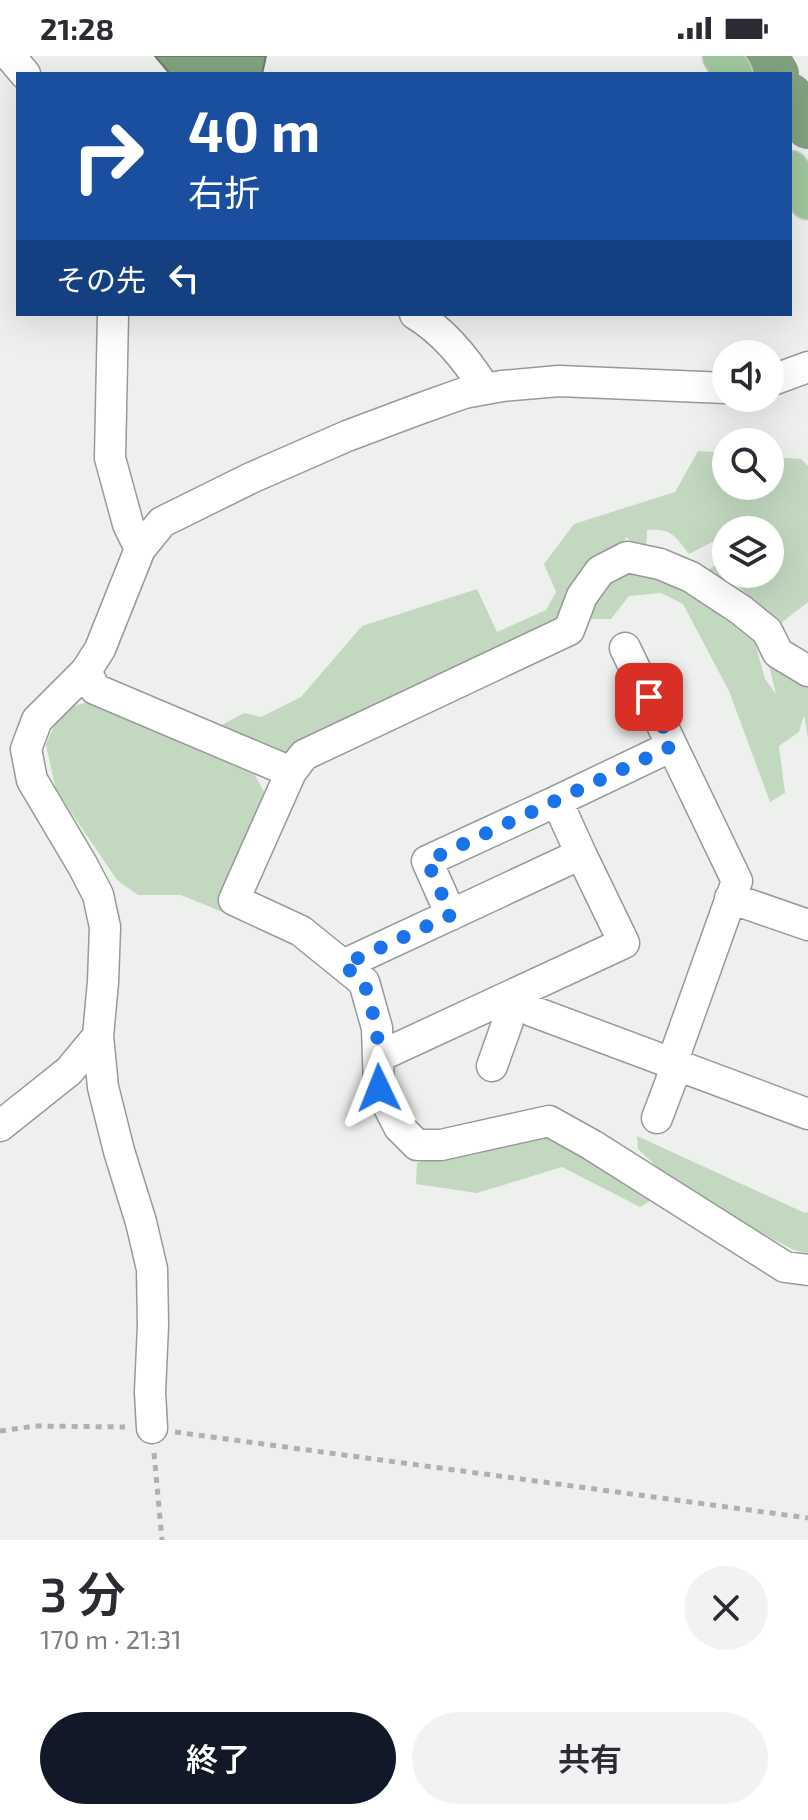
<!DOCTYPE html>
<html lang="ja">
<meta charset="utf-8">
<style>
:root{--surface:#fff;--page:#f2f2f3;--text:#2b2b33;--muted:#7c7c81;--accent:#111827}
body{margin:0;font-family:"Exo 2","Noto Sans JP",sans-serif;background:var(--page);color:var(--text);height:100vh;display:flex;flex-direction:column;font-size:30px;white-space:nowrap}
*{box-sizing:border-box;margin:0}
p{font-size:26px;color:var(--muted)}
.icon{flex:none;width:44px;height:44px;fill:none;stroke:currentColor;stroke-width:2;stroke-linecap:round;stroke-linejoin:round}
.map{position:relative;height:1484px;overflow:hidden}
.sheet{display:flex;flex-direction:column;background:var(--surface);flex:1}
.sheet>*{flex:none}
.guide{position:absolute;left:16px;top:16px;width:776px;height:244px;border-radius:0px;box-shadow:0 8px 32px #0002;background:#1a4fa0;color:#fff;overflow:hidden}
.fabs{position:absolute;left:712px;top:284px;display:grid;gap:16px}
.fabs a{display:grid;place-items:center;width:72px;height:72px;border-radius:50%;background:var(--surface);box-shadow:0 8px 32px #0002;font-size:40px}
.pin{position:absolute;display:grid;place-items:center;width:68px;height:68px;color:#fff;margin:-34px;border-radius:16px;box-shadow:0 4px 12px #0006}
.me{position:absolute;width:88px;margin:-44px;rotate:358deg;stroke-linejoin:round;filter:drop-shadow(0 0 6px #0008)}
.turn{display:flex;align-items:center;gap:28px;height:168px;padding:0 40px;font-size:36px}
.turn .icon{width:104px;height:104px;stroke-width:2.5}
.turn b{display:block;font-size:56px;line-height:68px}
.then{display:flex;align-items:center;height:76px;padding:0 40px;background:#0003;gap:16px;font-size:30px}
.round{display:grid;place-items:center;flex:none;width:84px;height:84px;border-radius:42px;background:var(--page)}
.summary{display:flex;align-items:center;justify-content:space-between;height:136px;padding:0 40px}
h1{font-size:48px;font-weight:600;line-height:60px}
.primary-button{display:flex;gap:16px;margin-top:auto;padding:16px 40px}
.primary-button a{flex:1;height:92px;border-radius:48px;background:var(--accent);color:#fff;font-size:32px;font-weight:600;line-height:92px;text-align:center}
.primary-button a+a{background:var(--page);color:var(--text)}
.status{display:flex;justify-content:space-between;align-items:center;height:56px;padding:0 40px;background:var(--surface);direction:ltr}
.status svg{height:22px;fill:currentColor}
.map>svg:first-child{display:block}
.green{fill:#c2d9c0}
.water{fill:#82a27f;stroke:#687f66;stroke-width:2}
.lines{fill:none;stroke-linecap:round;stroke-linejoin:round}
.river{stroke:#82a27f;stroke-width:46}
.minor-casing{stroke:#979a97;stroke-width:33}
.major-casing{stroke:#cdcdcc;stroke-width:41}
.path{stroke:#afb1af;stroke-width:5;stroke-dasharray:6 6;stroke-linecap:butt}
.minor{stroke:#fff;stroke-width:30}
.major{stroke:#a0c79e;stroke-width:38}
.route{stroke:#1a73e8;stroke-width:14;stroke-dasharray:0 25.2}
</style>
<div class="status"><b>21:28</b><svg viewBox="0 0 49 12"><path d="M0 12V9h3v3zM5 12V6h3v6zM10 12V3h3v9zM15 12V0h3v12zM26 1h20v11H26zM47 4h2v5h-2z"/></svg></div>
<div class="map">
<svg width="808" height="1484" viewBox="0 0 808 1484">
<rect width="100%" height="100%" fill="#edf0ed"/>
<path class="green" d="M 698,395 L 726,397 L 726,430 L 770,430 L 770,401 L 801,403 L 808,410 L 808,546 L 776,571 L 754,561 L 748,539 L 728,521 L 712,527 L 703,518 L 726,501 L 726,518 L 770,518 L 770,474 L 726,474 L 726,489 L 718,483 L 689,498 C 675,480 672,472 647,474 L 646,497 L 626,481 L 619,498 L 558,575 L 281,704 L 218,671 L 244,657 L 261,661 L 301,641 L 362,570 L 477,533 L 497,576 L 546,554 L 556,536 L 544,508 L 574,468 L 675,436 Z
M 660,515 L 677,522 L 754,583 L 765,623 L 776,638 L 764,589 L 806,595 L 808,599 L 808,682 L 804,659 L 799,676 L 779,690 L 785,737 L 770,746 L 729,635 L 683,548 L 661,537 L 629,540 L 611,563 L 587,563 L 591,549 L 619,518 Z
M 94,644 L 248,706 L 270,747 L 225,857 L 181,839 L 138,839 L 117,824 L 56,734 L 46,689 L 61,654 Z
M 542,1079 L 568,1092 L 653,1143 L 640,1151 L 562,1111 L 477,1137 L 416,1128 L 417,1107 L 469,1091 Z
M 637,1080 L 805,1157 L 808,1156 L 808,1197 L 794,1194 L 686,1138 L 638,1093 Z"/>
<path class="water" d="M 155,0 L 266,0 L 262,18 L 170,18 Z"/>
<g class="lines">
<path class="river" d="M 765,0 L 776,18
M 790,40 L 808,70"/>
<g class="minor-casing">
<path id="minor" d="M 10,0 L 25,18
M 113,258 L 110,402 L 128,468 L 140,493
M 415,258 C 445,276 467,304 485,333
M 770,325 L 808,311
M 625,592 L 737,825 L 677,993 L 671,1025 L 657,1062
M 86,615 L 95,633 L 291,716
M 808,615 L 778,597 L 767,575 L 741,554 L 691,521 L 660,508 L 627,501 L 600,515 L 582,540 L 569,574 L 304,699 L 291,716 L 234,844 L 301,875 L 364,926 L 377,972 L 379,1032 L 399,1071 L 417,1089 L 441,1089 L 549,1065 L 592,1089 L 785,1211 L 808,1214
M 557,745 L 672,690
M 730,842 L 808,869
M 451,859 L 427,805 L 557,745 L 581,798
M 343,909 L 581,798 L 624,887 L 378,1001
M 492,1010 L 508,965 L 512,939 L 532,955 L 808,1058
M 0,1070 L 69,1015 L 98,980
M 152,1372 L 150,1336 L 153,1269 L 152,1213 L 141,1166 L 119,1095 L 103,1031 L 98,980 L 103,926 L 105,871 L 98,839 L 83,810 L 32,724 L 26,693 L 37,664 L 86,615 L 100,593 L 140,493 L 162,466 L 251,422 L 347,380 L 419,353 L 464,337 L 502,330 L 559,325 L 726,332"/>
</g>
<g class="major-casing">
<path id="major" d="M 722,0 L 733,18
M 790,114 L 808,144"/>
</g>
<path class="path" d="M 0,1375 L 35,1370 L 125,1371
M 175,1376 L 808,1462
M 154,1397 L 162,1484"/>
<use href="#minor" class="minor"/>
<use href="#major" class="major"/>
</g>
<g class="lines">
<path class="route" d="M 379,1032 L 377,972 L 364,926 L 343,909 L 451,859 L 427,805 L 672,690 L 649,641"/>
</g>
</svg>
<div class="fabs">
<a><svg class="icon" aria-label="sound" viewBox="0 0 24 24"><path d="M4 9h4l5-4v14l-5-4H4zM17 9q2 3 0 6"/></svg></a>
<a><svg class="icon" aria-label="search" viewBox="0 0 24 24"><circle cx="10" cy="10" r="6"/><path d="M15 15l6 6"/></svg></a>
<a><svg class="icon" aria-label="layers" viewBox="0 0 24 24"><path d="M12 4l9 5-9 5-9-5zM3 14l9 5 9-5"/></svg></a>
</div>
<div class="pin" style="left:649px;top:641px;background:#d93025"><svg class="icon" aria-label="arrive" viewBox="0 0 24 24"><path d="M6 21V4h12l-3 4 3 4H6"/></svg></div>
<svg class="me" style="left:379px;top:1032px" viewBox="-20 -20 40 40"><path d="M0-17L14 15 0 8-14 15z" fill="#1a73e8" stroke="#fff" stroke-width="4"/></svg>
<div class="guide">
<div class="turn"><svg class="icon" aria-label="right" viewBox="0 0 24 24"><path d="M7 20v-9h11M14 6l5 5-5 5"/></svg><div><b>40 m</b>右折</div></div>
<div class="then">その先<svg class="icon" aria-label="left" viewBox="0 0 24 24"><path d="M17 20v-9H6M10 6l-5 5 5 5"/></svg></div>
</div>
</div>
<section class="sheet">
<div class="summary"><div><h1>3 分</h1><p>170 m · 21:31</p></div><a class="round"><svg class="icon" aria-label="close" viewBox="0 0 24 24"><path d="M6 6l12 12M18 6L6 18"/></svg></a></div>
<div class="primary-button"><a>終了</a><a>共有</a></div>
</section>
